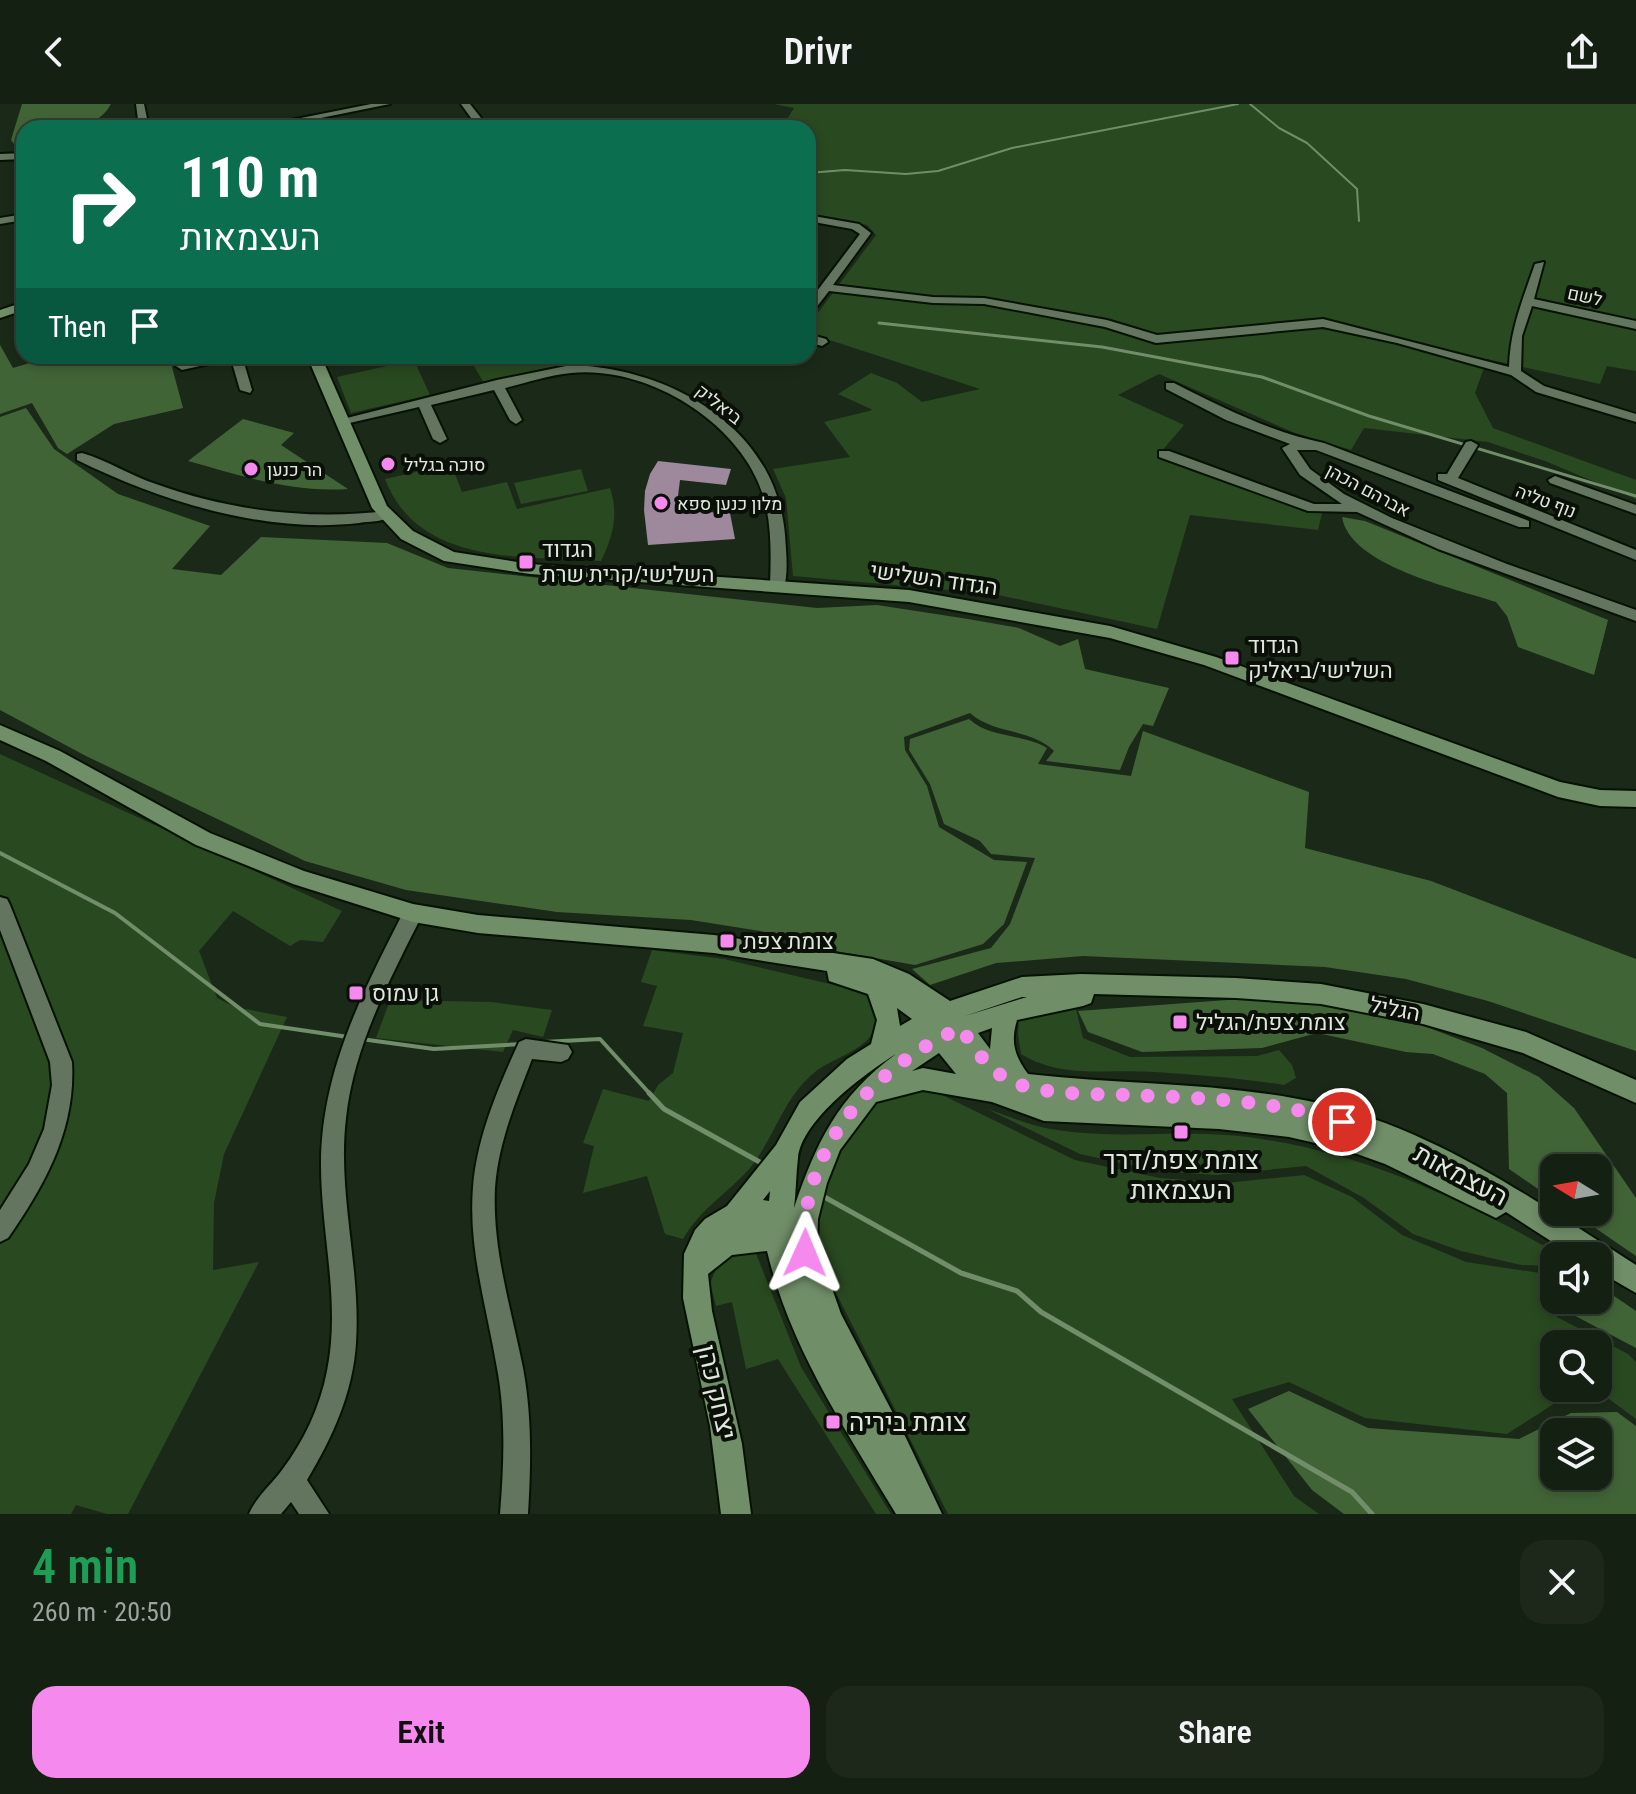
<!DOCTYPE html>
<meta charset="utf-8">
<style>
:root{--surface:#142012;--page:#1d281b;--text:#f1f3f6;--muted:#9da39f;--line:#333e32;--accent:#f589ee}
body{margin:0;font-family:"Roboto Condensed",Heebo,sans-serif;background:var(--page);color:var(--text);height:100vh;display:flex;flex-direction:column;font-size:30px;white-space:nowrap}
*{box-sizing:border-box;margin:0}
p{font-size:26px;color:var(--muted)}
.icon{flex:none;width:44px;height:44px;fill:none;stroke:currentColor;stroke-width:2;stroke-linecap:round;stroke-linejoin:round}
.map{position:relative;height:1410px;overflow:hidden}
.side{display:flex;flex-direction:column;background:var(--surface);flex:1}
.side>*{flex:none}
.hud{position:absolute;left:16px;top:16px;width:800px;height:244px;border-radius:24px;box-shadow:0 4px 12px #0003,0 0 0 2px var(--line);background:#0b6e4f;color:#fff;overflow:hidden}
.needle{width:52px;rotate:281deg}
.tools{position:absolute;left:1540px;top:1050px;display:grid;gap:16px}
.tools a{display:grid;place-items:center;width:72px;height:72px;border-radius:16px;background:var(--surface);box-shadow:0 4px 12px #0003,0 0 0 2px var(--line);font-size:40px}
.pin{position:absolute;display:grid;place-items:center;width:68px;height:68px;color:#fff;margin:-34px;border:4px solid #fff;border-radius:50%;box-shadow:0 2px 8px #0007}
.me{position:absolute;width:88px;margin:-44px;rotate:1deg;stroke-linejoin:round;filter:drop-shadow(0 0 6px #0008)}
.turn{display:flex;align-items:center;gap:28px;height:168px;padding:0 32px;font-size:36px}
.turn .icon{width:104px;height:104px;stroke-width:2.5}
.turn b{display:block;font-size:56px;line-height:68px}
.then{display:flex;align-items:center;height:76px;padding:0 32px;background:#0003;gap:16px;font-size:30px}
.round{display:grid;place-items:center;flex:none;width:84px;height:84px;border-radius:24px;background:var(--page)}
.overview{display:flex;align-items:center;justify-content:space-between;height:136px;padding:0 32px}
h1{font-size:48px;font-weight:600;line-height:60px;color:#1e9e55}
.button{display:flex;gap:16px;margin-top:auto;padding:16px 32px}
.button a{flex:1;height:92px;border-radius:24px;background:var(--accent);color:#111;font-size:32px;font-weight:600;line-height:92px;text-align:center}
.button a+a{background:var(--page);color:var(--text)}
header{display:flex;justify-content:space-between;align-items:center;height:104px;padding:0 32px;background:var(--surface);font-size:36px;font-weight:600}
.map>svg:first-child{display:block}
.green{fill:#294920;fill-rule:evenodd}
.forest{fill:#416437;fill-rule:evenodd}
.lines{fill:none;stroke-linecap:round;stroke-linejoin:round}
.stream-far3{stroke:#718d69;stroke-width:2}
.stream-far2{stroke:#718d69;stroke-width:3}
.stream-far1{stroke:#718d69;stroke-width:4}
.stream{stroke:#718d69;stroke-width:5}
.building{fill:#9e889c}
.street-casing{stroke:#061203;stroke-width:4}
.secondary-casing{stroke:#061203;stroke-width:4}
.street{fill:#63745f;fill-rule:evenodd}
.secondary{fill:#708e68;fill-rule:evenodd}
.route{stroke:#f589ee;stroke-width:14;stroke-dasharray:0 25.2}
.poi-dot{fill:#f589ee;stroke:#0a1008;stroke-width:3}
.labels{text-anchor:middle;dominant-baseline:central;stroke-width:8;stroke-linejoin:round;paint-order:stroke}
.far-street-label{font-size:18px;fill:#dfe8dc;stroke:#0a1008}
.far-poi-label{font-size:18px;fill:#dfe8dc;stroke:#0a1008;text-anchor:start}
.poi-label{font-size:22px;fill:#dfe8dc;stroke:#0a1008;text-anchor:start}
.street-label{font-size:22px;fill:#dfe8dc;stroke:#0a1008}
.near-poi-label{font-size:26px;fill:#dfe8dc;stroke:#0a1008}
.near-street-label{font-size:26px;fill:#dfe8dc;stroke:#0a1008}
</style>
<header><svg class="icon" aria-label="back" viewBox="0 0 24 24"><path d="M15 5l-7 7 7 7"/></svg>Drivr<svg class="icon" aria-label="share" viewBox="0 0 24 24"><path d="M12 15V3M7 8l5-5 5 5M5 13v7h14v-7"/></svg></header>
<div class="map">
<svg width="1636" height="1410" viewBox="0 0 1636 1410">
<rect width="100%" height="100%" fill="#1b2a18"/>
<path class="green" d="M 774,0 L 1636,0 L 1636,267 L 1607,262 L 1600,280 L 1487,255 L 1475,289 L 1493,324 L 1636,376 L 1636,395 L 1545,357 L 1488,338 L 1364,324 L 1351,346 L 1295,329 L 1159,270 L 1118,291 L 1184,321 L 1160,349 L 1322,409 L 1318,426 L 1190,411 L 1157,525 L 994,490 L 793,472 L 786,394 L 773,365 L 850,353 L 824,318 L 873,306 L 838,290 L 871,269 L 897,279 L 922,298 L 980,285 L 808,229 L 808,222 L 876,131 L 867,121 L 808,110 L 808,24 L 770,24 L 786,17 L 794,4 Z
M 512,252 L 605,252 L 594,258 L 484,279 L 474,262 Z
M 414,256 L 430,291 L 351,309 L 337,273 Z
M 451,360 L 462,388 L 507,378 L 517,405 L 610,384 C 619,411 613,432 601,457 C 524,452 418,462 385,375 Z
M 581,365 L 588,387 L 521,400 L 514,379 Z
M 0,650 L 342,807 L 323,838 L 300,836 L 290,842 L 233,807 L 199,847 L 217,894 L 235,903 L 287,913 L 224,1050 L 214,1099 L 213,1166 L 259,1158 L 128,1410 L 107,1410 L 76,1401 L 71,1410 L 0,1410 Z
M 652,846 L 724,855 L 860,887 L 869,891 C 874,903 880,913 874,926 C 866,946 831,955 815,968 C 783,994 775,1033 750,1064 C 727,1090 701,1104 683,1135 L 665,1130 L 647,1072 L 583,1089 L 594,1042 L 583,1039 L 603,985 L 649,997 L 658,981 L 673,969 L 683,929 L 643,922 L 657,882 L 641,878 Z
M 390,896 L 492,898 L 552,906 L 543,933 L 513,926 L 503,948 L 376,934 Z
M 1074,897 L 1083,934 L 1130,953 L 1257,952 L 1279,946 L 1292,961 L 1296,974 L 1284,981 C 1241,974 1197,971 1154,968 C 1107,965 1062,975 1021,950 L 1018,930 L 1019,911 Z
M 898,984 L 936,988 L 1075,1056 L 1160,1074 L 1225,1079 L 1304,1071 L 1352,1093 L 1402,1131 L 1466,1158 L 1540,1169 L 1557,1213 L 1628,1250 L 1636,1258 L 1636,1315 L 1609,1295 L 1563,1294 L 1507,1330 L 1365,1314 L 1289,1278 L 1232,1295 L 1294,1392 L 1319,1410 L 948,1410 L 829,1175 L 816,1128 L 820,1070 L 869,994 ZM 1554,1240 L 1598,1240 L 1598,1284 L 1554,1284 Z
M 987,1005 C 1009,1012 1033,1023 1057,1026 C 1113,1035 1170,1027 1227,1031 C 1348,1041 1458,1093 1562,1152 L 1554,1152 L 1554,1162 L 1521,1161 L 1461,1147 L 1413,1130 L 1364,1094 L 1306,1062 L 1216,1071 L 1158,1067 L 1080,1050 Z
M 755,1147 L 801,1263 L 891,1410 L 876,1410 L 778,1255 L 746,1265 L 732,1198 L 716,1202 L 710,1179 L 722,1152 Z"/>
<path class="forest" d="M 22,0 L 111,0 C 94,31 54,24 24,24 L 24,44 L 18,45 L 11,36 Z
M 0,241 L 13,264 L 53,252 L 169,252 L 183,304 L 114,320 L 67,350 L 58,344 L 32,299 L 0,310 Z
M 26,304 L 54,345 L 118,390 L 210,422 L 172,465 L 221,471 L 261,433 L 387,439 L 448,464 L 817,504 L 877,501 L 968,515 L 1019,524 L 1060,542 L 1078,535 L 1085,565 L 1169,584 L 1153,622 L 1143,620 L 1129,643 L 1120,666 L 1046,657 L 1054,647 C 1031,624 995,631 970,609 L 904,633 L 905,646 L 927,682 L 939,723 L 994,756 L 1027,758 L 1004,820 L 983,840 L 915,861 L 829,846 L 760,827 L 691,816 L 557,808 L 406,786 L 305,757 L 86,652 L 0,606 L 0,313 Z
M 243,315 L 294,329 L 281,341 L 348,385 C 292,389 242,372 188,357 Z
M 1342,413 L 1365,417 L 1608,516 L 1594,571 L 1518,543 L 1507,512 L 1496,498 C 1454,484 1350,462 1342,413 Z
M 969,615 C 989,634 1024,630 1047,644 L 1038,660 L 1131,672 L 1143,627 L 1309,688 L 1305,744 L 1431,777 L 1636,855 L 1636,947 L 1488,897 L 1406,875 L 1325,863 L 1083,852 L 996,859 L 930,881 L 912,865 L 991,844 L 1010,820 L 1035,754 L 991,750 L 980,737 L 944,720 L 930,680 L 909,646 L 910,635 Z
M 1299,895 L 1390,909 L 1482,944 L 1539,973 L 1574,1004 L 1636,1094 L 1636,1152 L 1572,1108 L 1598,1108 L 1598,1064 L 1554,1064 L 1554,1096 L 1509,1065 L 1507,989 L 1485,970 L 1433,950 L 1406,948 L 1317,929 L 1262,944 L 1142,948 L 1088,928 L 1078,907 L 1227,896 Z
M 1598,1181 L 1636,1207 L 1636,1244 L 1564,1206 L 1560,1196 L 1598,1196 Z
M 1289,1287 L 1368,1324 L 1519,1335 L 1571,1309 L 1617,1308 L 1636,1322 L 1636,1410 L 1344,1410 L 1312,1386 L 1248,1305 ZM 1554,1328 L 1598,1328 L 1598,1372 L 1554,1372 Z"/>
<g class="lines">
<path class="stream-far3" d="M 1250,0 L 1279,24 L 1307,39 L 1357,85 L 1359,117
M 808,69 L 845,66 L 906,70 L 938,67 L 1012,44 L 1238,0"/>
<path class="stream-far2" d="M 879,219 L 1102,243 L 1262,273 L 1369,312 L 1636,392"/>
<path class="stream-far1" d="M 0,749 L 115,809 L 260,920 L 348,933
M 361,935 L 434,945 L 523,940
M 544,938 L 600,935 L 651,991"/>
<path class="stream" d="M 649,989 L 664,1005 L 765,1061
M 819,1090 L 961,1169 L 1017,1187 L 1041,1208 L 1352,1388 L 1372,1410"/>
</g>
<path class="building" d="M 658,357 L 731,365 L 726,381 L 680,376 L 678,392 L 680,407 L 730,409 L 735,435 L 648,441 L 644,406 L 645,387 L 650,370 Z"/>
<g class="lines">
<g class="street-casing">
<path id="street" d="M 136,0 L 144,0 L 149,24 L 139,24 Z
M 371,0 L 390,0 L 296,19 L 291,16 Z
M 461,0 L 470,0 L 481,14 L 477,24 L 467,24 L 471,14 Z
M 24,49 L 24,55 L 0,56 L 0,50 Z
M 24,110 L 24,116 L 0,120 L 0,114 Z
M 808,111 L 859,120 L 871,129 L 833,181 L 933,193 L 984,194 L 1107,216 L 1157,231 L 1323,215 L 1509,263 C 1510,225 1523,195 1535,160 L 1544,158 L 1534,195 L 1636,217 L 1636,225 L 1532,202 L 1522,232 L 1521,267 L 1544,282 L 1636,310 L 1636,318 L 1536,288 L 1511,271 L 1397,239 L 1323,223 L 1156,239 L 1105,223 L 984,200 L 933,199 L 829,187 L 812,209 L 808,210 L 808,199 L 860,130 L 852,125 L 808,117 Z
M 808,230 L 826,235 L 828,238 L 822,242 L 808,238 Z
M 212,252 L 242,252 L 252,286 L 250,289 L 240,286 L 231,255 L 182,266 L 176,262 Z
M 571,261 C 670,264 776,323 785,431 C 786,447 789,471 783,486 L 773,486 L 770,482 C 771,452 772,420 763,391 C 740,318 647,261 571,269 C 549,271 526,279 505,284 L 522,316 L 516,320 L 510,316 L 494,286 L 431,301 L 447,335 L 440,339 L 433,335 L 419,303 L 341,321 L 335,317 L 497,276 Z
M 1166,279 L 1174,279 C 1223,304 1271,328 1324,339 L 1529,417 L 1529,423 L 1519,423 L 1316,346 L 1297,346 L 1310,365 L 1344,390 L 1392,414 L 1507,460 L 1636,506 L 1636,517 L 1438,445 L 1357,408 L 1308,407 L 1159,353 L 1159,347 L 1169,347 L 1314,400 L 1342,400 L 1300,371 L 1282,344 L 1290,340 L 1226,316 L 1166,285 Z
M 1471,337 L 1478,341 L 1458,374 L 1636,446 L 1636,456 L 1438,376 L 1438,370 L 1447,370 L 1466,338 Z
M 82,349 C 107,356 131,372 156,380 C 230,407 309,416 387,407 L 394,411 C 386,418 370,417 359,419 C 264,430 161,397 77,356 L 77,350 Z
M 1555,372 L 1636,401 L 1636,410 L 1550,379 L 1548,376 Z
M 0,793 L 7,795 L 10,801 L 72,958 C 76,1025 45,1081 8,1134 L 0,1138 L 0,1106 L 29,1060 L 44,1025 L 52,981 L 50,958 L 0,826 Z
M 413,801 L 420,803 L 423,809 C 391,874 354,940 346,1014 C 337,1089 361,1164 356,1239 C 353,1289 332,1334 307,1376 L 329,1410 L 299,1410 L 291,1398 L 281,1410 L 249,1410 C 256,1393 271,1381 282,1366 C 304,1337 320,1303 327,1267 C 341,1199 321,1129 321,1061 C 321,966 364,886 406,803 Z
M 526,935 L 568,941 L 572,948 L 568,955 L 561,958 L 532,955 C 516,997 498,1039 495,1084 C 492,1145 511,1204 523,1264 C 532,1312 531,1361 528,1410 L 500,1410 C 504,1361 506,1312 497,1264 C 487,1204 468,1145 473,1083 C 477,1033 498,984 519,938 Z"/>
</g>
<g class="secondary-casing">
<path id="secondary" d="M 24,198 L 24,206 L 0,214 L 0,206 Z
M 307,252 L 321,252 L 387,402 L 413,427 L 454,448 L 530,460 L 909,486 L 1110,522 L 1216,553 L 1560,678 L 1600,686 L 1636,687 L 1636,703 L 1600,702 L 1558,693 L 1204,561 L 1110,534 L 909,498 L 530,470 L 444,457 L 401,435 L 372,404 Z
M 0,621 L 60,647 L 210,729 L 304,767 L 413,800 L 478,811 L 714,831 L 873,855 L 909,870 L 950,897 L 1022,873 L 1081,870 L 1236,874 L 1321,880 L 1423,900 L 1526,928 L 1636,976 L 1636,999 L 1523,949 L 1423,920 L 1321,900 L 1236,894 L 1094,890 L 1091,899 L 1083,902 L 1017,916 C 1010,939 1015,952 1028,970 C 1124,981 1223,978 1318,999 C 1436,1025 1535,1097 1636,1161 L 1636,1189 L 1598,1167 L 1598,1152 L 1574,1152 L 1506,1108 L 1496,1114 L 1385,1060 L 1346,1046 L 1289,1033 L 1219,1025 L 1044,1017 L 992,998 L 923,986 L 876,998 L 840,1046 L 827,1079 L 818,1115 L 817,1142 L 841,1210 L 907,1336 L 942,1410 L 896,1410 C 846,1326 790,1244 767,1147 L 732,1151 L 708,1170 L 712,1207 L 742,1340 L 751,1410 L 721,1410 L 710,1322 L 683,1194 L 684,1150 L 695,1126 L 705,1115 L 727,1102 L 776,1041 L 800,998 L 847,955 L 871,940 L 877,916 L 868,890 L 829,877 L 827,867 L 714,849 L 478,829 L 413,818 L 293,780 L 196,741 L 46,657 L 0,636 ZM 1022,893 L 1027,893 L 965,912 ZM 897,904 L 912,915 L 900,922 ZM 992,924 L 990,945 L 978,929 ZM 939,949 L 956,970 L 923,964 L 912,967 ZM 896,950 C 838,992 816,1039 794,1104 C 796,1088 796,1070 798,1054 C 802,1015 866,969 896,950 ZM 770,1087 L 769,1097 L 763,1096 Z"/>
</g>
<use href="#street" class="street"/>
<use href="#secondary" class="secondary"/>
</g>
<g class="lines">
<path class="route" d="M 805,1149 C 797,1048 873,962 961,924 C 976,947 993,973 1021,981 C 1052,991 1098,990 1131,991 C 1200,994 1276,996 1342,1018"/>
</g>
<g class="poi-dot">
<circle cx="388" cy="360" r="8"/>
<circle cx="251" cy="365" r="8"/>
<circle cx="661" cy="399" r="8"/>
<rect x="518" y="450" width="16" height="16" rx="4"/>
<rect x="1224" y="546" width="16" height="16" rx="4"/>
<rect x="719" y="829" width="16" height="16" rx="4"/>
<rect x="348" y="881" width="16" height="16" rx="4"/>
<rect x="1172" y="910" width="16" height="16" rx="4"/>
<rect x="1173" y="1020" width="16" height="16" rx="4"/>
<rect x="825" y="1310" width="16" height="16" rx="4"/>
</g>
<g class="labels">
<g class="far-street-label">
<text transform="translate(1585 192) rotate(12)">לשם</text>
<text transform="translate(719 300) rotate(38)">ביאליק</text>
<text transform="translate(1368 386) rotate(28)">אברהם הכהן</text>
<text transform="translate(1546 397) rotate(21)">נוף טליה</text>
</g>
<g class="far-poi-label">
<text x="404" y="360">סוכה בגליל</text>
<text x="267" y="365">הר כנען</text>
<text x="677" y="399">מלון כנען ספא</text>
</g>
<g class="poi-label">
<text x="542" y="445">הגדוד<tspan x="542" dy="25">השלישי/קרית שרת</tspan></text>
<text x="1248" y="541">הגדוד<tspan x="1248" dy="25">השלישי/ביאליק</tspan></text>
<text x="743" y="837">צומת צפת</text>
<text x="372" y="889">גן עמוס</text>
<text x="1196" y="918">צומת צפת/הגליל</text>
</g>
<g class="street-label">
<text transform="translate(934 475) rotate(8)">הגדוד השלישי</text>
<text transform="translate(1395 905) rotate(11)">הגליל</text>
</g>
<g class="near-poi-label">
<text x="1181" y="1056">צומת צפת/דרך<tspan x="1181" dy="30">העצמאות</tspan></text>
<text x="849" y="1318" text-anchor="start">צומת ביריה</text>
</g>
<g class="near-street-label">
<text transform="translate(1461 1071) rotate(28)">העצמאות</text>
<text transform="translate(717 1288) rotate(77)">יצחק כהן</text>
</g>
</g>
</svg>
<div class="tools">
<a><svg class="needle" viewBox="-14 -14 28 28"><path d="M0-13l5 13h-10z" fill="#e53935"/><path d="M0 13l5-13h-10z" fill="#9da39f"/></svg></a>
<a><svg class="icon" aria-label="sound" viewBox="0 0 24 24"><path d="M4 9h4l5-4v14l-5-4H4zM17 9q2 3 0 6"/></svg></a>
<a><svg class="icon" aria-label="search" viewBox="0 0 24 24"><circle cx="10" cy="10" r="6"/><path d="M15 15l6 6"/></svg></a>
<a><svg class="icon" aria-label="layers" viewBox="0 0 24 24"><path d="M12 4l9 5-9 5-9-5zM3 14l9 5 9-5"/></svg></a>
</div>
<div class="pin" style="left:1342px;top:1018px;background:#d93025"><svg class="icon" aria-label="arrive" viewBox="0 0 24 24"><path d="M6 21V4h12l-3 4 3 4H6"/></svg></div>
<svg class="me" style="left:805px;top:1149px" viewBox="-20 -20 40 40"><path d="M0-17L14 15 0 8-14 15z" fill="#f589ee" stroke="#fff" stroke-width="4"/></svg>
<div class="hud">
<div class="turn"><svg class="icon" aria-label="right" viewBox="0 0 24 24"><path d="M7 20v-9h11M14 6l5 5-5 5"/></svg><div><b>110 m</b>העצמאות</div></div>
<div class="then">Then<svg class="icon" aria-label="arrive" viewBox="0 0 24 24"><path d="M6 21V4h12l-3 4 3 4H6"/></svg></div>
</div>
</div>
<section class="side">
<div class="overview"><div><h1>4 min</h1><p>260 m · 20:50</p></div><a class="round"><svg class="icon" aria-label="close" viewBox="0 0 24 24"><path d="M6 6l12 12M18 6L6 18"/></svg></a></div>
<div class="button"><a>Exit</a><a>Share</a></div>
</section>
